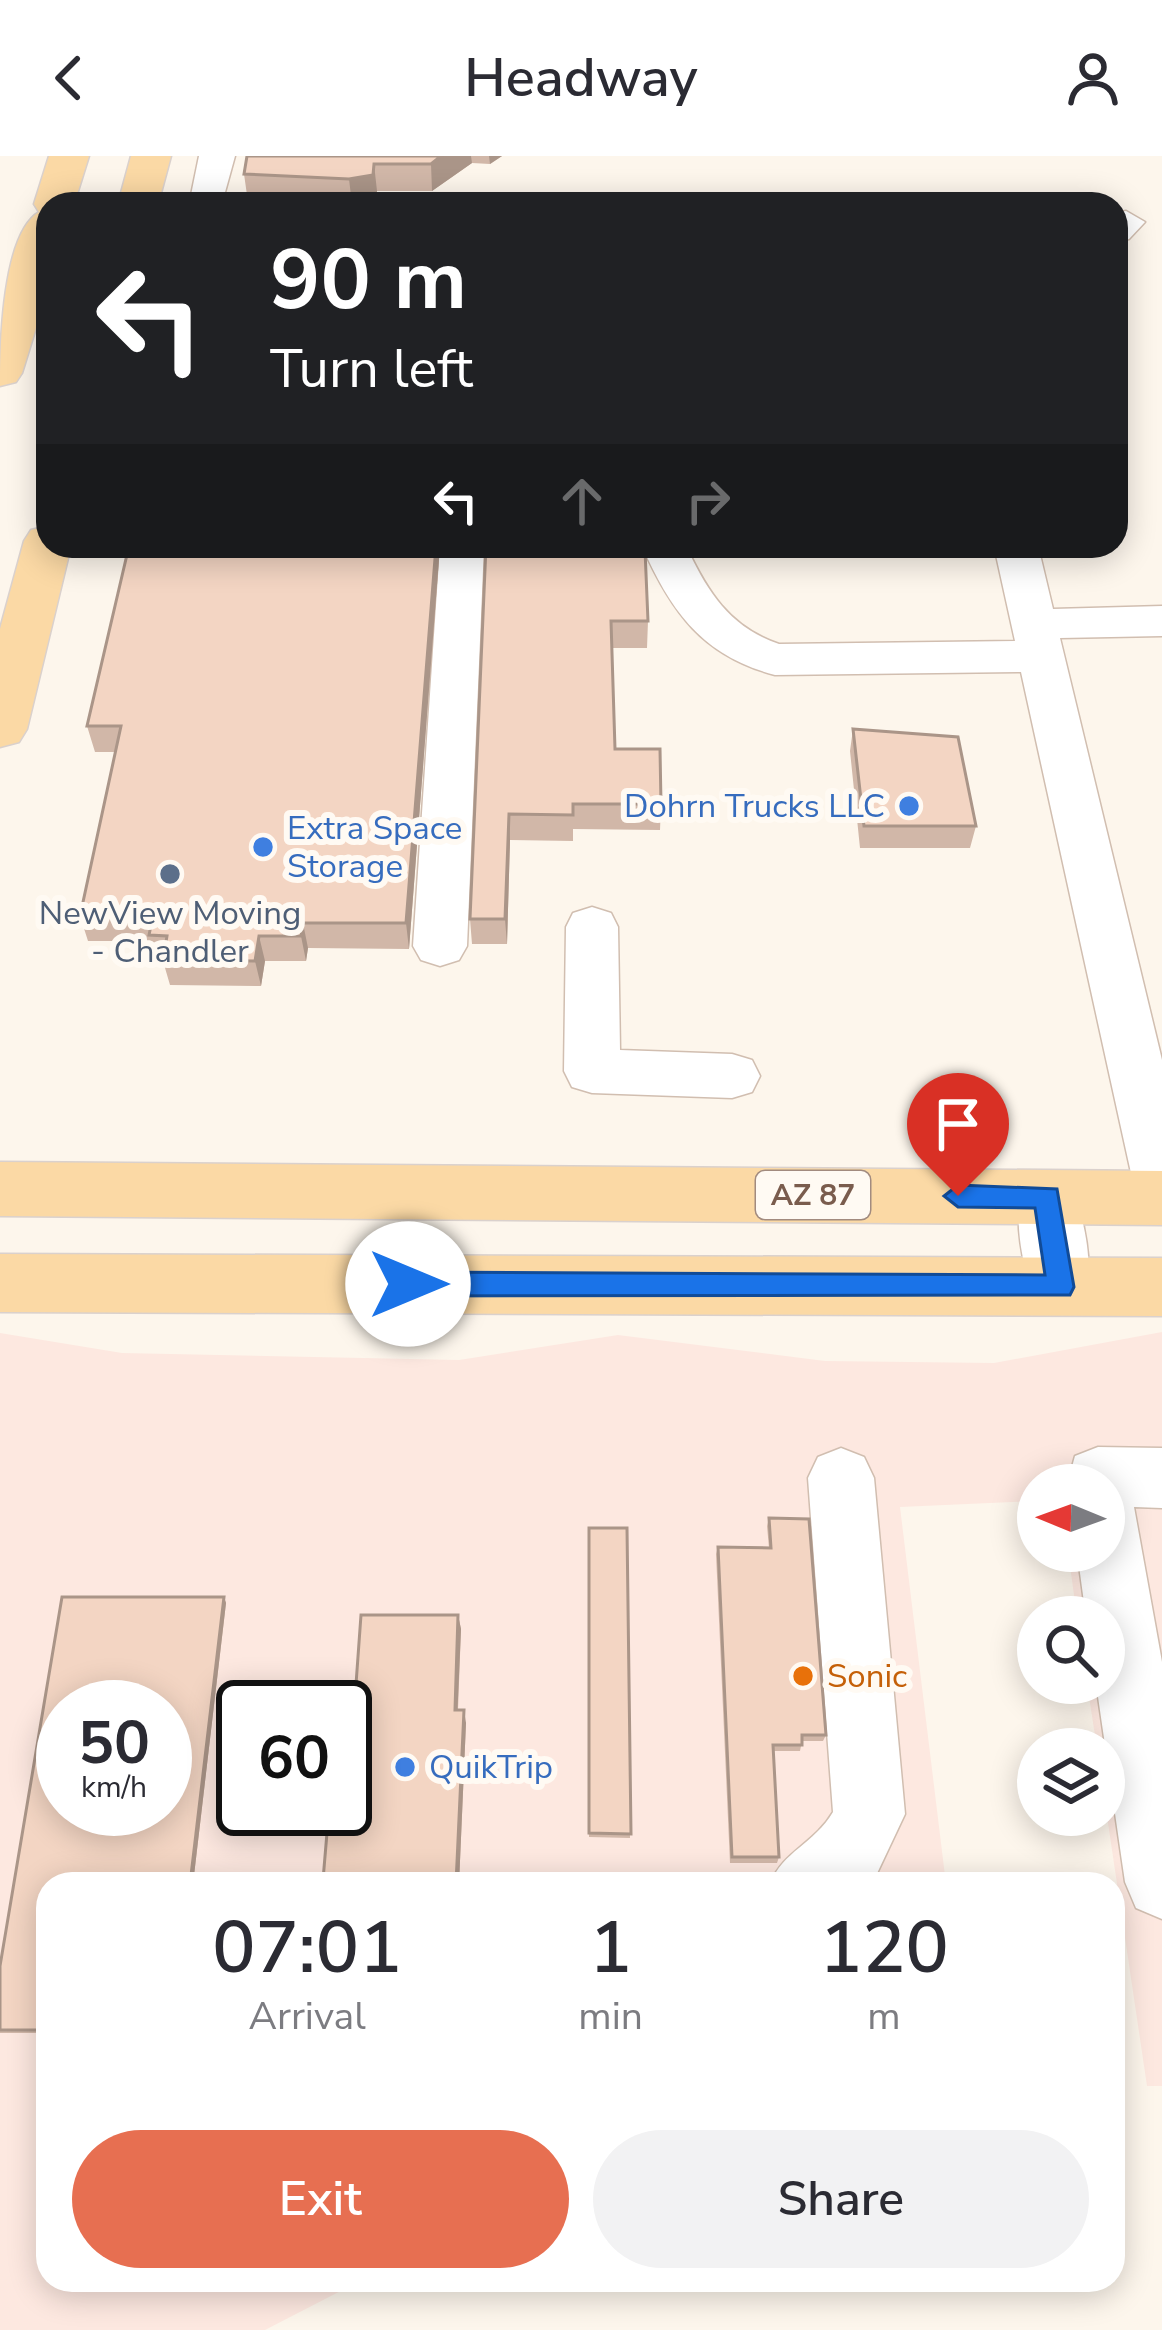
<!DOCTYPE html>
<style>
:root{--surface:#fff;--page:#f2f2f3;--text:#2b2b33;--muted:#7c7c81;--accent:#e76f51}
body{margin:0;font-family:"Nunito Sans",sans-serif;background:var(--page);color:var(--text);height:100vh;display:flex;flex-direction:column;font-size:45px;white-space:nowrap}
*{box-sizing:border-box;margin:0}
p{font-size:39px;color:var(--muted)}
.icon{flex:none;width:66px;height:66px;fill:none;stroke:currentColor;stroke-width:2;stroke-linecap:round;stroke-linejoin:round}
.map{position:relative;flex:1;overflow:hidden}
.details{position:absolute;left:36px;top:1716px;width:1089px;height:420px;display:flex;flex-direction:column;background:var(--surface);border-radius:36px;box-shadow:0 6px 30px #0003}
.details>*{flex:none}
.guide{position:absolute;left:36px;top:36px;width:1092px;height:366px;border-radius:36px;box-shadow:0 6px 30px #0003;background:#202124;color:#fff;overflow:hidden}
.needle{width:78px;rotate:271deg}
.fabs{position:absolute;left:1017px;top:1308px;display:grid;gap:24px}
.fabs a{display:grid;place-items:center;width:108px;height:108px;border-radius:50%;background:var(--surface);box-shadow:0 6px 30px #0003;font-size:60px}
.speed{position:absolute;left:36px;top:1524px;display:flex;gap:24px;font-size:60px;font-weight:700;text-align:center}
.speed>*{display:grid;place-content:center;width:156px;height:156px;border-radius:50%;background:var(--surface);box-shadow:0 6px 30px #0003;line-height:1}
.speed small{font-size:30px;font-weight:400}
.speed .limit{border:6px solid #111;border-radius:18px;background:#fff;color:#111}
.pin{position:absolute;display:grid;place-items:center;width:102px;height:102px;color:#fff;margin:-123px -51px;border-radius:50% 50% 50% 0;rotate:-45deg;box-shadow:0 0 12px #0007}
.pin .icon{rotate:45deg}
.me{position:absolute;width:132px;margin:-66px;rotate:90deg;stroke-linejoin:round;filter:drop-shadow(0 0 9px #0008)}
.turn{display:flex;align-items:center;gap:42px;height:252px;padding:0 36px;font-size:54px}
.turn .icon{width:156px;height:156px;stroke-width:2.5}
.turn b{display:block;font-size:84px;line-height:102px}
.lanes{display:flex;align-items:center;height:114px;padding:0 36px;background:#0003;justify-content:center;gap:60px;direction:ltr}
.lanes .off{opacity:.35}
.eta{display:flex;justify-content:space-evenly;align-items:center;height:204px;text-align:center}
.eta b{font-size:72px;font-weight:600;line-height:84px}
.action{display:flex;gap:24px;margin-top:auto;padding:24px 36px}
.action a{flex:1;height:138px;border-radius:72px;background:var(--accent);color:#fff;font-size:48px;font-weight:600;line-height:138px;text-align:center}
.action a+a{background:var(--page);color:var(--text)}
header{display:flex;justify-content:space-between;align-items:center;height:156px;padding:0 36px;background:var(--surface);font-size:54px;font-weight:600}
.map>svg:first-child{display:block}
.commercial{fill:#fde8e0;fill-rule:evenodd}
.lines{fill:none;stroke-linecap:round;stroke-linejoin:round}
.minor-casing{stroke:#d1beb0;stroke-width:3}
.major-casing{stroke:#dad1cd;stroke-width:3}
.minor{fill:#fff;fill-rule:evenodd}
.major{fill:#fbd9a5;fill-rule:evenodd}
.wall{fill:#d1b7a8;fill-rule:evenodd}
.shaded-wall{fill:#aa9588}
.building{fill:#f3d5c3;stroke:#aa9588;stroke-width:3;fill-rule:evenodd}
.route{fill:#1a73e8;stroke:#114b97;stroke-width:3}
.shop-dot{fill:#3f7fe0;stroke:#fffaf3;stroke-width:4.5}
.service-dot{fill:#5c6f8a;stroke:#fffaf3;stroke-width:4.5}
.food-dot{fill:#e8710a;stroke:#fffaf3;stroke-width:4.5}
.labels{text-anchor:middle;dominant-baseline:central;stroke-width:12;stroke-linejoin:round;paint-order:stroke}
.shield{fill:#fffaf3;stroke:#a28b7f;stroke-width:3}
.shield-label{font-size:30px;font-weight:bold;fill:#7a5c4d}
.shop-label{font-size:33px;fill:#366cbe;stroke:#fffaf3;text-anchor:start}
.service-label{font-size:33px;fill:#4e5e75;stroke:#fffaf3}
.food-label{font-size:33px;fill:#c56008;stroke:#fffaf3;text-anchor:start}
</style>
<header><svg class="icon" aria-label="back" viewBox="0 0 24 24"><path d="M15 5l-7 7 7 7"/></svg>Headway<svg class="icon" aria-label="person" viewBox="0 0 24 24"><circle cx="12" cy="8" r="4"/><path d="M4 21q1-7 8-7t8 7"/></svg></header>
<div class="map">
<svg width="1162" height="2174" viewBox="0 0 1162 2174">
<rect width="100%" height="100%" fill="#fdf6ec"/>
<path class="commercial" d="M 1162,1176 L 1162,1930 L 1147,1930 L 1104,1640 L 1104,1593 L 1097,1593 L 1087,1527 L 1104,1527 L 1104,1461 L 1077,1461 L 1068,1395 L 1104,1395 L 1104,1329 L 1038,1329 L 1038,1345 L 900,1351 L 946,1728 L 48,1728 L 48,2124 L 362,2124 L 265,2174 L 0,2174 L 0,1177 L 122,1197 L 459,1204 L 618,1179 L 825,1205 L 994,1207 ZM 63,1551 L 165,1551 L 165,1653 L 63,1653 ZM 243,1551 L 345,1551 L 345,1653 L 243,1653 Z"/>
<g class="lines">
<g class="minor-casing">
<path id="minor" d="M 199,0 L 235,0 L 222,47 L 201,48 L 191,39 Z
M 1126,55 L 1145,66 L 1129,83 L 1116,86 L 1116,57 Z
M 440,390 L 484,390 L 467,790 L 459,804 L 440,810 L 421,804 L 413,790 Z
M 642,390 L 686,390 C 707,435 729,471 779,488 L 1015,485 L 994,390 L 1038,390 L 1053,453 L 1162,450 L 1162,480 L 1060,482 L 1162,904 L 1162,1050 L 1141,1043 L 1133,1026 L 1021,516 L 775,519 C 703,500 671,456 642,390 Z
M 592,751 L 611,757 L 618,771 L 620,894 L 732,898 L 752,904 L 760,920 L 752,936 L 732,942 L 592,937 L 572,931 L 564,915 L 566,771 L 573,757 Z
M 1047,1017 L 1068,1024 C 1084,1056 1097,1117 1082,1149 L 1060,1157 L 1038,1149 C 1023,1117 1010,1056 1026,1024 Z
M 1098,1291 L 1162,1292 L 1162,1352 L 1134,1351 L 1162,1506 L 1162,1763 L 1136,1752 L 1125,1726 L 1096,1527 L 1104,1527 L 1104,1461 L 1086,1461 L 1077,1395 L 1104,1395 L 1104,1329 L 1067,1329 L 1075,1300 Z
M 841,1292 L 864,1301 L 874,1322 L 905,1658 L 872,1728 L 770,1728 C 783,1695 814,1688 833,1656 L 808,1322 L 818,1301 Z"/>
</g>
<g class="major-casing">
<path id="major" d="M 49,0 L 89,0 L 74,48 L 48,48 L 48,133 L 22,217 L 16,226 L 0,230 C 0,190 2,78 39,56 L 34,48 Z
M 131,0 L 171,0 L 158,48 L 118,48 Z
M 48,370 L 48,390 L 71,390 L 27,573 L 19,586 L 0,591 L 0,473 L 24,385 L 31,374 Z
M 0,1006 L 1162,1015 L 1162,1069 L 0,1060 Z
M 0,1098 L 1162,1102 L 1162,1160 L 0,1156 Z"/>
</g>
<use href="#minor" class="minor"/>
<use href="#major" class="major"/>
</g>
<path class="wall" d="M 247,0 L 502,0 L 490,8 L 472,7 L 432,35 L 377,35 L 375,46 L 366,48 L 248,46 L 244,18 Z
M 129,390 L 440,390 L 409,793 L 308,792 L 306,805 L 265,805 L 261,830 L 170,829 L 163,805 L 157,805 L 151,785 L 88,785 L 80,760 L 115,596 L 95,596 L 87,570 Z
M 486,390 L 648,465 L 647,492 L 612,492 L 615,593 L 661,648 L 660,674 L 573,673 L 573,685 L 510,684 L 507,788 L 472,788 L 470,763 Z
M 910,390 L 982,390 L 979,402 L 912,402 Z
M 853,573 L 976,670 L 970,692 L 860,692 L 850,595 Z
M 769,1362 L 826,1579 L 823,1585 L 802,1585 L 800,1595 L 773,1595 L 779,1701 L 777,1707 L 730,1707 L 716,1398 L 718,1391 L 769,1392 L 767,1370 Z
M 589,1372 L 627,1372 L 630,1682 L 589,1681 Z
M 62,1441 L 224,1441 L 226,1447 L 193,1728 L 48,1728 L 48,1877 L 0,1877 L 0,1810 ZM 63,1551 L 165,1551 L 165,1653 L 63,1653 Z
M 458,1459 L 461,1473 L 458,1554 L 466,1567 L 459,1728 L 326,1728 L 323,1724 L 354,1556 Z"/>
<path class="shaded-wall" d="M 441,0 L 471,0 L 472,7 L 432,35 L 431,8 Z
M 489,0 L 502,0 L 490,8 Z
M 374,8 L 377,35 L 375,46 L 352,48 L 349,23 Z
M 436,390 L 440,390 L 409,793 L 406,767 Z
M 509,658 L 510,684 L 507,788 L 505,763 Z
M 303,767 L 308,792 L 306,805 L 301,780 Z
M 259,780 L 265,805 L 261,830 L 255,805 Z
M 224,1441 L 226,1447 L 193,1728 L 190,1728 Z
M 458,1459 L 461,1473 L 457,1566 L 455,1554 Z
M 464,1554 L 466,1567 L 459,1728 L 457,1728 Z"/>
<path class="building" d="M 247,0 L 441,0 L 431,8 L 374,8 L 373,19 L 349,23 L 244,18 Z
M 129,390 L 436,390 L 406,767 L 303,767 L 301,780 L 259,780 L 255,805 L 163,804 L 167,780 L 149,779 L 153,760 L 80,760 L 121,570 L 87,570 Z
M 486,390 L 612,390 L 645,394 L 648,465 L 611,465 L 615,593 L 660,593 L 661,648 L 573,648 L 573,659 L 509,658 L 505,763 L 470,763 Z
M 853,573 L 958,581 L 976,670 L 864,670 Z
M 769,1362 L 809,1363 L 826,1579 L 802,1579 L 802,1589 L 773,1589 L 779,1701 L 732,1701 L 718,1391 L 771,1392 Z
M 589,1372 L 627,1372 L 631,1678 L 589,1677 Z
M 62,1441 L 224,1441 L 190,1728 L 48,1728 L 48,1874 L 0,1874 L 0,1810 ZM 63,1551 L 165,1551 L 165,1653 L 63,1653 Z
M 361,1459 L 458,1459 L 455,1554 L 464,1554 L 456,1728 L 343,1728 L 343,1724 L 323,1724 L 329,1653 L 345,1653 L 345,1556 L 354,1556 Z"/>
<path class="route" d="M 958,1029 L 1057,1033 L 1074,1131 L 1070,1139 L 408,1140 L 394,1128 L 408,1116 L 1045,1119 L 1035,1052 L 958,1051 L 944,1040 Z"/>
<g class="shop-dot">
<circle cx="909" cy="650" r="12"/>
<circle cx="263" cy="691" r="12"/>
<circle cx="405" cy="1611" r="12"/>
</g>
<circle class="service-dot" cx="170" cy="718" r="12"/>
<circle class="food-dot" cx="803" cy="1520" r="12"/>
<g class="labels">
<rect class="shield" x="756" y="1015" width="114" height="48" rx="9"/>
<g class="shield-label">
<text x="813" y="1039">AZ 87</text>
</g>
<g class="shop-label">
<text x="885" y="650" text-anchor="end">Dohrn Trucks LLC</text>
<text x="287" y="672">Extra Space<tspan x="287" dy="38">Storage</tspan></text>
<text x="429" y="1611">QuikTrip</text>
</g>
<g class="service-label">
<text x="170" y="757">NewView Moving<tspan x="170" dy="38">- Chandler</tspan></text>
</g>
<g class="food-label">
<text x="827" y="1520">Sonic</text>
</g>
</g>
</svg>
<div class="fabs">
<a><svg class="needle" viewBox="-14 -14 28 28"><path d="M0-13l5 13h-10z" fill="#e53935"/><path d="M0 13l5-13h-10z" fill="#7c7c81"/></svg></a>
<a><svg class="icon" aria-label="search" viewBox="0 0 24 24"><circle cx="10" cy="10" r="6"/><path d="M15 15l6 6"/></svg></a>
<a><svg class="icon" aria-label="layers" viewBox="0 0 24 24"><path d="M12 4l9 5-9 5-9-5zM3 14l9 5 9-5"/></svg></a>
</div>
<div class="speed"><div>50<small>km/h</small></div><div class="limit">60</div></div>
<div class="pin" style="left:958px;top:1040px;background:#d93025"><svg class="icon" aria-label="arrive" viewBox="0 0 24 24"><path d="M6 21V4h12l-3 4 3 4H6"/></svg></div>
<svg class="me" style="left:408px;top:1128px" viewBox="-20 -20 40 40"><circle r="19" fill="#fff"/><path d="M0-13L10 11 0 6-10 11z" fill="#1a73e8"/></svg>
<div class="guide">
<div class="turn"><svg class="icon" aria-label="left" viewBox="0 0 24 24"><path d="M17 20v-9H6M10 6l-5 5 5 5"/></svg><div><b>90 m</b>Turn left</div></div>
<div class="lanes"><svg class="icon" aria-label="left" viewBox="0 0 24 24"><path d="M17 20v-9H6M10 6l-5 5 5 5"/></svg><svg class="icon off" aria-label="ahead" viewBox="0 0 24 24"><path d="M12 20V5M6 11l6-6 6 6"/></svg><svg class="icon off" aria-label="right" viewBox="0 0 24 24"><path d="M7 20v-9h11M14 6l5 5-5 5"/></svg></div>
</div>
<section class="details">
<div class="eta">
<div><b>07:01</b><p>Arrival</p></div>
<div><b>1</b><p>min</p></div>
<div><b>120</b><p>m</p></div>
</div>
<div class="action"><a>Exit</a><a>Share</a></div>
</section>
</div>
